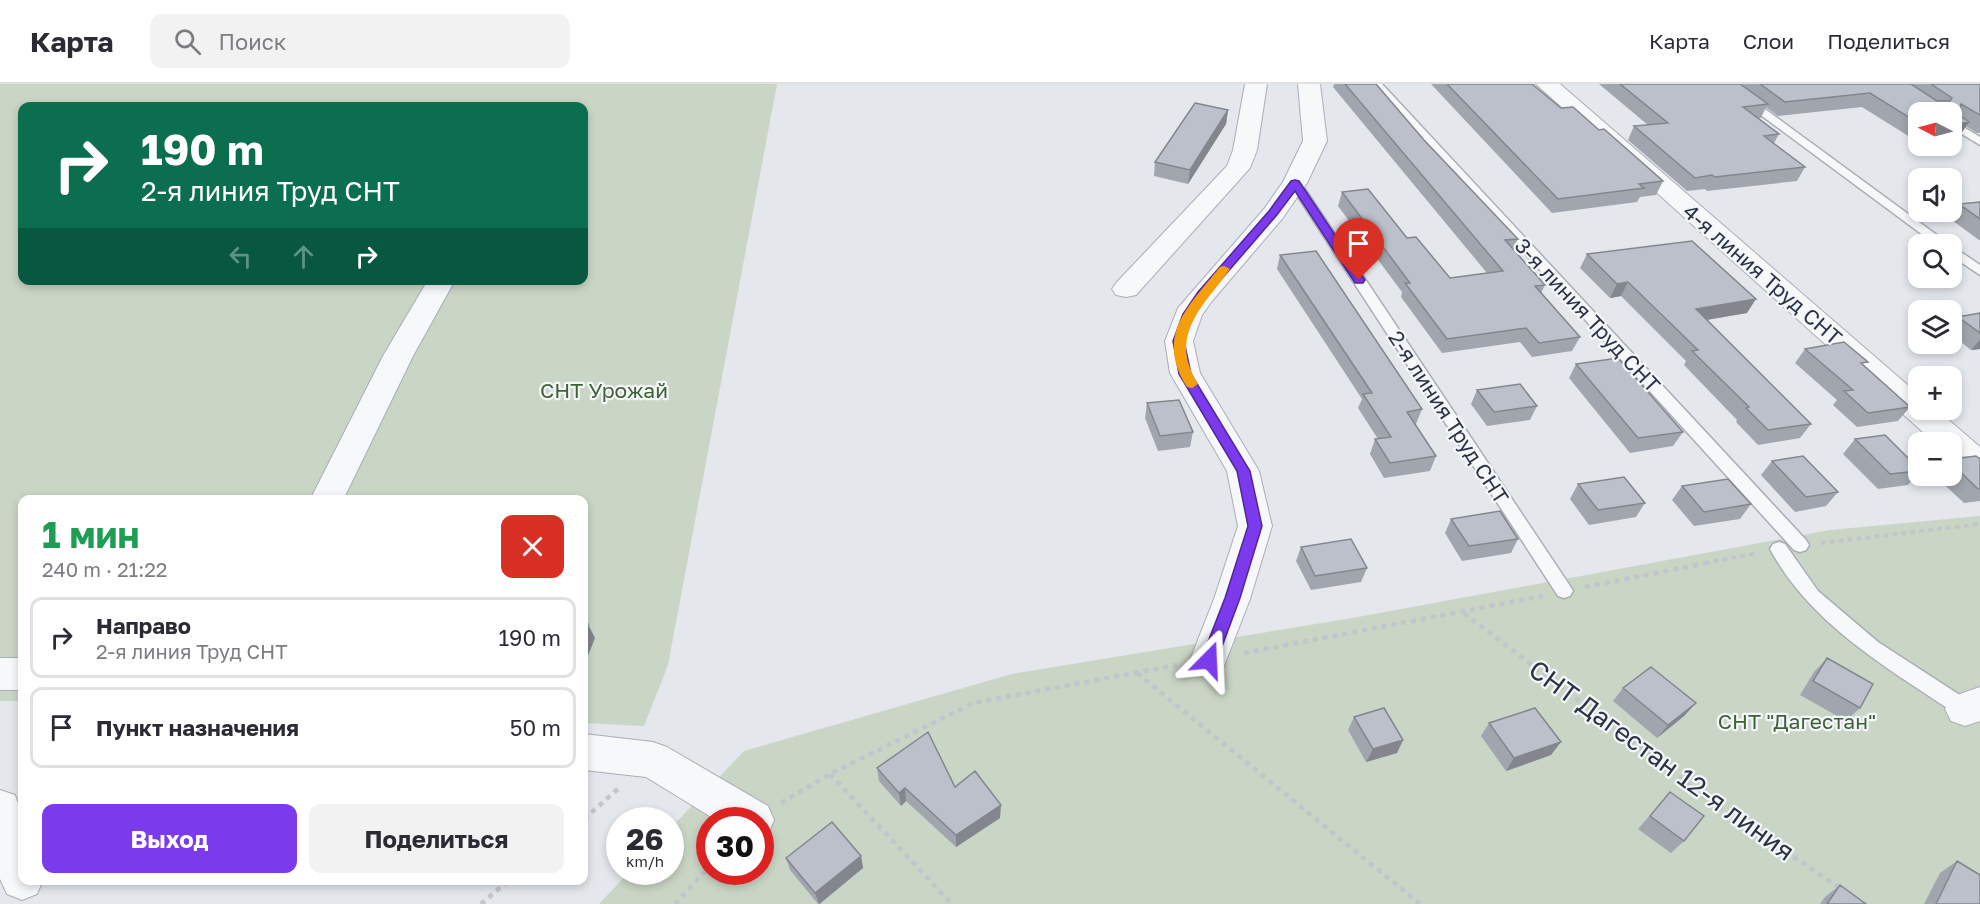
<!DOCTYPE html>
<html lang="ru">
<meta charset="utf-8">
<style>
:root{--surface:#fff;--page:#f2f2f3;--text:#2b2b33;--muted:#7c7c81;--line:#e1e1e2;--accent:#7c3aed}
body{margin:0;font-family:"Golos Text",sans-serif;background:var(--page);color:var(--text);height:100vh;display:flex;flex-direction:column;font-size:22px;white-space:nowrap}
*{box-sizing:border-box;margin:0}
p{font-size:20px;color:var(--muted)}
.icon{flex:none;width:33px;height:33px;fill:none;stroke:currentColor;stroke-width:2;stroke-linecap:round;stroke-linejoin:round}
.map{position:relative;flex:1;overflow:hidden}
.sheet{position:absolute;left:18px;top:411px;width:570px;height:390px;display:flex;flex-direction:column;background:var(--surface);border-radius:12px;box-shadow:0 3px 9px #0003}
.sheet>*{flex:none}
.hud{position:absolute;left:18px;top:18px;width:570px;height:183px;border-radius:12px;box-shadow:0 3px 9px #0003;background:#0b6e4f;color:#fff;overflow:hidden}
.needle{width:39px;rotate:276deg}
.fabs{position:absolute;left:1908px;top:18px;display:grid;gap:12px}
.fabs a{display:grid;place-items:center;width:54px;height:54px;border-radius:12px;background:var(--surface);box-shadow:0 3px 9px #0003;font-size:30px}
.speed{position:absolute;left:606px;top:723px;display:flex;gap:12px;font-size:30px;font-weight:700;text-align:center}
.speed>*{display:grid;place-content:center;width:78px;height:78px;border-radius:50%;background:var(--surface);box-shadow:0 3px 9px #0003;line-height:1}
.speed small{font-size:15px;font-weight:400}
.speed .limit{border:9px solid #d22;background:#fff;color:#111}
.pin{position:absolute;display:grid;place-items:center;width:51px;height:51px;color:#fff;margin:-62px -26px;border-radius:50% 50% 50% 0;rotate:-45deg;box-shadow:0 0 6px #0007}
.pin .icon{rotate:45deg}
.me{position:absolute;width:66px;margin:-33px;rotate:21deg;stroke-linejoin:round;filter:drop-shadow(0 0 4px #0008)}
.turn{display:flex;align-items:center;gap:21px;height:126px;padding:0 24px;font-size:27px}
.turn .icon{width:78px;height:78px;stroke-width:2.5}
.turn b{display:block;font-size:42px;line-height:51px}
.lanes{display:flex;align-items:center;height:57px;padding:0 24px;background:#0003;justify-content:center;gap:30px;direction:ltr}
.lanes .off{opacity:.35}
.round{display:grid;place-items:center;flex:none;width:63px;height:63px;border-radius:12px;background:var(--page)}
.head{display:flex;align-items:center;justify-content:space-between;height:102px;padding:0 24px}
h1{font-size:36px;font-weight:700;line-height:45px;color:#1e9e55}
.action{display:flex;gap:12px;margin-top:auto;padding:12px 24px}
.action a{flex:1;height:69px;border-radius:12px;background:var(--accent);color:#fff;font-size:24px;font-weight:700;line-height:69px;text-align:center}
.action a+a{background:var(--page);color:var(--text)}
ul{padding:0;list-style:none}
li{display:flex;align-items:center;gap:18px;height:81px;margin:0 12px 9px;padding:0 12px;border:3px solid var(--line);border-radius:12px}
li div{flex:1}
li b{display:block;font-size:22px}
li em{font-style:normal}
header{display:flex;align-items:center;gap:36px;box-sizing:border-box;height:84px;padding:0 30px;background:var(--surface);border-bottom:2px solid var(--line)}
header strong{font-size:28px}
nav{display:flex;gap:33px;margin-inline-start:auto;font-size:21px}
.search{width:420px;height:54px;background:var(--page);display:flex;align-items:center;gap:15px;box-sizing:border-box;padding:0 21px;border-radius:12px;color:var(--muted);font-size:22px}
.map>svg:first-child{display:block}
.green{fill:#c9d6c5;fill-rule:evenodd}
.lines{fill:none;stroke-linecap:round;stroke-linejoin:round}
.lane-casing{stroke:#a9aeb7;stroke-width:3}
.street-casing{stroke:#a9aeb7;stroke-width:2}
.path-far1{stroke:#c2c5cb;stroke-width:4;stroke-dasharray:4.5 4.5;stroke-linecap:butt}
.path{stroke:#c2c5cb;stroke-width:4.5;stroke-dasharray:5 5;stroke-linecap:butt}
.lane{fill:#f7f8fa;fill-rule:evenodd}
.street{fill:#f7f8fa;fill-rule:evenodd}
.wall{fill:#a1a5ae}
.shaded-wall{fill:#83868d}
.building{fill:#bbc0ca;stroke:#83868d;stroke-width:1.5}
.route{fill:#7c3aed;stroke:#51269a;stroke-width:1.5}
.slow{fill:#f59e0b}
.labels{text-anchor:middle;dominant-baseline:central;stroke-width:4.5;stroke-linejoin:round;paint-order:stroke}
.street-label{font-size:21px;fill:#2b3445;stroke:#f4f6f9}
.park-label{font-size:21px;fill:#3f6138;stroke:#f4f6f9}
.near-street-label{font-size:26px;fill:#2b3445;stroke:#f4f6f9}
</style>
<header>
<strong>Карта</strong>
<div class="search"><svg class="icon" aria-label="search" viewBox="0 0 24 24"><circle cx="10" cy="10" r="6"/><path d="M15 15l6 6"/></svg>Поиск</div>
<nav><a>Карта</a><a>Слои</a><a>Поделиться</a></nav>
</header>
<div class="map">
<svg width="1980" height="820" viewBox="0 0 1980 820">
<rect width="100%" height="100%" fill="#e4e7ec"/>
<path class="green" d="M 0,0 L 777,0 L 668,581 L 644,642 L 584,639 L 584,416 L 22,416 L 22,617 L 0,617 ZM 22,22 L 584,22 L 584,196 L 22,196 Z
M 1980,432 L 1980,820 L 599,820 L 629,788 L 670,788 L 671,744 L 744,667 L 1012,590 L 1358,533 L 1830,446 ZM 710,736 L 760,736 L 760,788 L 710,788 Z"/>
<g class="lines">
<g class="lane-casing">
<path id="lane" d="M 1371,0 L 1382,0 L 1806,456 L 1809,461 L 1806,466 L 1800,468 L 1794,466 Z
M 1719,0 L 1731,0 L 1949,160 L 1935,160 Z
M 1952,36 L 1980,53 L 1980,61 L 1952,44 Z
M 1295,95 L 1301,99 L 1570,502 L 1573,507 L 1570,512 L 1564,514 L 1558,512 L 1289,99 Z
M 1952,162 L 1980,181 L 1980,191 L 1952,172 Z
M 1779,458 L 1785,460 L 1818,507 L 1878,558 L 1972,619 L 1975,625 L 1972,631 L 1965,633 L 1958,631 C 1889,585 1811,541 1770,465 L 1773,460 Z"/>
</g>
<g class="street-casing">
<path id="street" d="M 1245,0 L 1267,0 L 1257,66 L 1250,84 L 1136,211 L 1126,213 L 1116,211 L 1112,205 L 1116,199 L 1227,82 L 1233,66 Z
M 1298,0 L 1320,0 L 1327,57 L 1307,99 L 1282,135 L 1212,217 L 1202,231 L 1193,257 L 1200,289 L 1259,387 L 1272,442 L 1250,515 L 1222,587 L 1209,592 L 1196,587 L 1190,576 L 1214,515 L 1238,442 L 1227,387 L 1170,289 L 1165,257 L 1178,224 L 1264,125 L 1283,98 L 1303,57 Z
M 1536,0 L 1560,0 L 1918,310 L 1918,326 L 1937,326 L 1980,363 L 1980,392 L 1969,389 L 1952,374 L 1952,358 L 1934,358 Z
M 428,196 L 455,196 L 413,272 L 343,416 L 310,416 L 383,272 Z
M 0,574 L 22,574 L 22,606 L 0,606 Z
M 1980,603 L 1980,637 L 1965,642 L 1951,637 L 1945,625 L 1951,613 Z
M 584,650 L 653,658 L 667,663 L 768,722 L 774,736 L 768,750 L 760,753 L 760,736 L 716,736 L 646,693 L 584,686 Z
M 0,706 L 15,711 L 22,730 L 22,796 L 43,796 L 37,810 L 22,816 L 7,810 L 0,795 Z"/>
</g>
<path class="path-far1" d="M 1821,459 L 1980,440
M 1705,479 L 1758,469"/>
<path class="path" d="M 1585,503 L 1712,478
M 1464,529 L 1707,715 L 1843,806
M 1244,569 L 1543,512
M 1137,589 L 1420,820
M 830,690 L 952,820
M 781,719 L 830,690 L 973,619 L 1177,581
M 584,735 L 618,705
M 481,820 L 509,796
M 675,820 L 710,782"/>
<use href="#lane" class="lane"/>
<use href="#street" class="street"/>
</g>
<path class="wall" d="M 1334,0 L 1345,0 L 1424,56 L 1518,155 L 1513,165 L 1545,201 L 1541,209 L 1580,253 L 1572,267 L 1532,273 L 1520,258 L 1442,269 L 1401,213 L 1402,208 L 1338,122 L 1342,108 L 1407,154 L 1450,194 L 1487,189 L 1333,3 Z
M 1431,0 L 1532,0 L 1561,24 L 1599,46 L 1663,97 L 1656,111 L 1640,113 L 1637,118 L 1552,129 Z
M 1599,0 L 1980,0 L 1980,49 L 1977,49 L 1966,42 L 1960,51 L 1918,28 L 1918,58 L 1862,23 L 1778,32 L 1766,23 L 1761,34 L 1758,34 L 1779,50 L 1774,59 L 1805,83 L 1797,97 L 1707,107 L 1705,105 L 1687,107 L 1628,56 L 1634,42 L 1648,41 Z
M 1228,26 L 1226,40 L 1188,100 L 1154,92 L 1155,78 Z
M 1980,118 L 1980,156 L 1979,156 L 1949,134 L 1959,120 Z
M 1587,170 L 1747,229 L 1707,236 L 1811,340 L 1800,354 L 1758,361 L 1736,338 L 1737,336 L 1684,281 L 1686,277 L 1621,212 L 1610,214 L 1580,184 Z
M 1280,171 L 1422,325 L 1416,340 L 1415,340 L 1436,372 L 1430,387 L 1384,394 L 1370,370 L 1375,355 L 1378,355 L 1358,324 L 1362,315 L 1277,185 Z
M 1980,229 L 1980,265 L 1971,266 L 1952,251 L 1952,241 L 1958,233 Z
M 1805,265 L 1864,282 L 1910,323 L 1898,337 L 1857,343 L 1833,321 L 1837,316 L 1795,279 Z
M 1576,280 L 1683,348 L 1673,362 L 1630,369 L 1569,294 Z
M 1477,306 L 1537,322 L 1530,336 L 1487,342 L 1471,320 Z
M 1147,319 L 1193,348 L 1190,363 L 1158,367 L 1145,334 Z
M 1855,355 L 1918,384 L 1918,389 L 1908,401 L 1878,405 L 1843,370 Z
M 1952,375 L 1980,375 L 1980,417 L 1964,419 L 1935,392 L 1952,392 Z
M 1772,377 L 1838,408 L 1826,422 L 1795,428 L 1761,391 Z
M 1578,400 L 1645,419 L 1636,433 L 1589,441 L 1570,415 Z
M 1682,402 L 1751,420 L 1740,435 L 1694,442 L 1672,416 Z
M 1451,435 L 1518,455 L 1511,469 L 1462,477 L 1445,449 Z
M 1301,463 L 1367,484 L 1361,498 L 1311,506 L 1296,477 Z
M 1827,574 L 1860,624 L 1846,637 L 1800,611 L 1814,588 Z
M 1623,604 L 1696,619 L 1684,632 L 1657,654 L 1613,617 Z
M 1354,633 L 1403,656 L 1397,669 L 1366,678 L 1348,646 Z
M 1489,639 L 1551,671 L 1506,687 L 1481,652 Z
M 877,684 L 955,703 L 1000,734 L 956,763 L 906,717 L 901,722 L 879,697 Z
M 1670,708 L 1684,757 L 1671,769 L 1638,745 Z
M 861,772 L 863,784 L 820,820 L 818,820 L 790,786 L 786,774 Z
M 1957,777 L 1980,820 L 1924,820 L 1940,789 Z
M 1840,801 L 1866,820 L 1820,820 L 1825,813 Z"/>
<path class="shaded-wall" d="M 1228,26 L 1226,40 L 1188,100 L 1190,86 Z
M 1969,38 L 1960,51 L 1952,53 L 1952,41 Z
M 1628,198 L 1621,212 L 1610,214 L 1617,200 Z
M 1756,215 L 1747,229 L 1687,239 L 1696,225 Z
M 1980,256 L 1980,265 L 1971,266 Z
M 588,540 L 595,554 L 584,582 L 584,552 Z
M 1696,619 L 1684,632 L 1657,654 L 1668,641 Z
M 1403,656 L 1397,669 L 1366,678 L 1373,665 Z
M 1561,658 L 1551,671 L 1506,687 L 1514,674 Z
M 905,704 L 906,717 L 901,722 L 899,709 Z
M 1001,721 L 1000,734 L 956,763 L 956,751 Z
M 861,772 L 863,784 L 819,820 L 815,809 Z"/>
<path class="building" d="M 1345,0 L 1376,0 L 1424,56 L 1518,155 L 1505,156 L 1545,201 L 1535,202 L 1580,253 L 1539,259 L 1526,244 L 1447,255 L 1405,199 L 1410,199 L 1342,108 L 1368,105 L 1407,154 L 1416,153 L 1450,194 L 1503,187 Z
M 1447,0 L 1532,0 L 1561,24 L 1573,23 L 1599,46 L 1604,45 L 1663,97 L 1639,100 L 1644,104 L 1558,115 Z
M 1620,0 L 1740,0 L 1768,20 L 1743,23 L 1779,50 L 1764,52 L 1805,83 L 1715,93 L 1712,91 L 1695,94 L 1634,42 L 1668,39 Z
M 1760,0 L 1911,0 L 1937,17 L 1950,17 L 1952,14 L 1931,0 L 1980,0 L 1980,31 L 1961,20 L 1959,31 L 1969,38 L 1952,41 L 1952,28 L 1918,28 L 1918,39 L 1870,9 L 1785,18 Z
M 1195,19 L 1228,26 L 1190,86 L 1155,78 Z
M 1980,118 L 1980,135 L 1959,120 Z
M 1692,157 L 1756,215 L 1696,225 L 1811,340 L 1768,346 L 1746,324 L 1749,323 L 1692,267 L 1698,266 L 1628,198 L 1617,200 L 1587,170 Z
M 1316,167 L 1422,325 L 1407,328 L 1436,372 L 1390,379 L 1375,355 L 1391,353 L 1363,310 L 1372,309 L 1280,171 Z
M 1980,229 L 1980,249 L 1958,233 Z
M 1844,258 L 1868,278 L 1861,279 L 1910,323 L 1868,329 L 1844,307 L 1853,306 L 1805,265 Z
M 1618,274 L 1683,348 L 1638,354 L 1576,280 Z
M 1520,300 L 1537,322 L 1494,328 L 1477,306 Z
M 1179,316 L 1193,348 L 1160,352 L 1147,319 Z
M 1885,351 L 1918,384 L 1918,387 L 1890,390 L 1855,355 Z
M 1803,372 L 1838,408 L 1806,413 L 1772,377 Z
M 1976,372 L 1980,375 L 1980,405 L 1978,405 L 1952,380 L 1952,375 Z
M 1624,393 L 1645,419 L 1598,426 L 1578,400 Z
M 1728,395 L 1751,420 L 1704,428 L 1682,402 Z
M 1500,427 L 1518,455 L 1469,462 L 1451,435 Z
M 1351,455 L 1367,484 L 1315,492 L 1301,463 Z
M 584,540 L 588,540 L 584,552 Z
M 1827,574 L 1873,600 L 1860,624 L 1813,597 Z
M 1651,583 L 1696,619 L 1668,641 L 1623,604 Z
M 1384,624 L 1403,656 L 1373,665 L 1354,633 Z
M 1535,624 L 1561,658 L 1514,674 L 1489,639 Z
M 928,648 L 955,703 L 975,687 L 1001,721 L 956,751 L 905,704 L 899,709 L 877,684 Z
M 1670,708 L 1704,732 L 1684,757 L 1650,732 Z
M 832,738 L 861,772 L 815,809 L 786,774 Z
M 1957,777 L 1980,791 L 1980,820 L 1936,820 Z
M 1840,801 L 1866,820 L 1827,820 Z"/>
<path class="route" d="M 1295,96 L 1299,97 L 1365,196 L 1363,199 L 1355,199 L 1295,107 L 1276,132 L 1206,213 L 1194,230 L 1184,257 L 1191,290 L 1250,387 L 1262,442 L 1240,514 L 1217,576 L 1215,580 L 1209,582 L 1203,580 L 1201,576 L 1225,514 L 1248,442 L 1237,387 L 1179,290 L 1173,257 L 1183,230 L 1198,208 L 1269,127 L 1291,97 Z"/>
<path class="slow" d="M 1224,182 L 1230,185 C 1202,224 1168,251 1198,300 L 1192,304 L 1187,303 C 1155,251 1188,223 1220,183 Z"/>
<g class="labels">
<g class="street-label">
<text transform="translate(1763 190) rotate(41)">4-я линия Труд СНТ</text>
<text transform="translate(1588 231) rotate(47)">3-я линия Труд СНТ</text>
<text transform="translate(1449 333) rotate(57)">2-я линия Труд СНТ</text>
</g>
<g class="park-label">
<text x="604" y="306">СНТ Урожай</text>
<text x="1797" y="637">СНТ "Дагестан"</text>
</g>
<g class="near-street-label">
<text transform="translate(1662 676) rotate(36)">СНТ Дагестан 12-я линия</text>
</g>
</g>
</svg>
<div class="fabs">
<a><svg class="needle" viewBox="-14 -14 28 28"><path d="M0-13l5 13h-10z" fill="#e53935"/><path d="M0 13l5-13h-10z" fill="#7c7c81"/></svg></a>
<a><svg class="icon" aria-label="sound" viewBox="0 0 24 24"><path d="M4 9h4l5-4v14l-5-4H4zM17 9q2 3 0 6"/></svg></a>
<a><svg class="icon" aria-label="search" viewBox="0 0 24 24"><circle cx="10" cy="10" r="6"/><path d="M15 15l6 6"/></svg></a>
<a><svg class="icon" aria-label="layers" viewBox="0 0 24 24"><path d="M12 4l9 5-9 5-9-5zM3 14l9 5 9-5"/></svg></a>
<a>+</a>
<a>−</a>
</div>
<div class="speed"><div>26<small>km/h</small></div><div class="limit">30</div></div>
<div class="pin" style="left:1359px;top:196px;background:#d93025"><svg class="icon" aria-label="arrive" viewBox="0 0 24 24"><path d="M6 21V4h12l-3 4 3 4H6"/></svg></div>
<svg class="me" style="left:1209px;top:576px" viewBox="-20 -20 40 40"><path d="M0-17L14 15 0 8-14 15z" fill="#7c3aed" stroke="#fff" stroke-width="4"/></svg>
<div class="hud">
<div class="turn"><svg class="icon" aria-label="right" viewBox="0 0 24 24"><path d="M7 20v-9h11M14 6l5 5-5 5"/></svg><div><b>190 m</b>2-я линия Труд СНТ</div></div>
<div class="lanes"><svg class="icon off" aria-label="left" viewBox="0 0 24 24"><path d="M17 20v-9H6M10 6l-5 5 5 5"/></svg><svg class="icon off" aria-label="ahead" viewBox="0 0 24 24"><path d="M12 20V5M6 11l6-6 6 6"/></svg><svg class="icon" aria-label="right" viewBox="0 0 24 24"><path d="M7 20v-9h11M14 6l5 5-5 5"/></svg></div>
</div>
<section class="sheet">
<div class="head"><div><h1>1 мин</h1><p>240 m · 21:22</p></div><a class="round" style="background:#d93025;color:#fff"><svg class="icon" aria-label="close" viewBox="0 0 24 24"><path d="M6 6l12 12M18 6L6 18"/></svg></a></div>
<ul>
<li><svg class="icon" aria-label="right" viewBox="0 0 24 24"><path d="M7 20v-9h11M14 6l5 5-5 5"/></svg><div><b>Направо</b><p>2-я линия Труд СНТ</p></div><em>190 m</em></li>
<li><svg class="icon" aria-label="arrive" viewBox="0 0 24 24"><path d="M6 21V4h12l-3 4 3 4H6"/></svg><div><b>Пункт назначения</b></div><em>50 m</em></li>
</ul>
<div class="action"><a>Выход</a><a>Поделиться</a></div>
</section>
</div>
